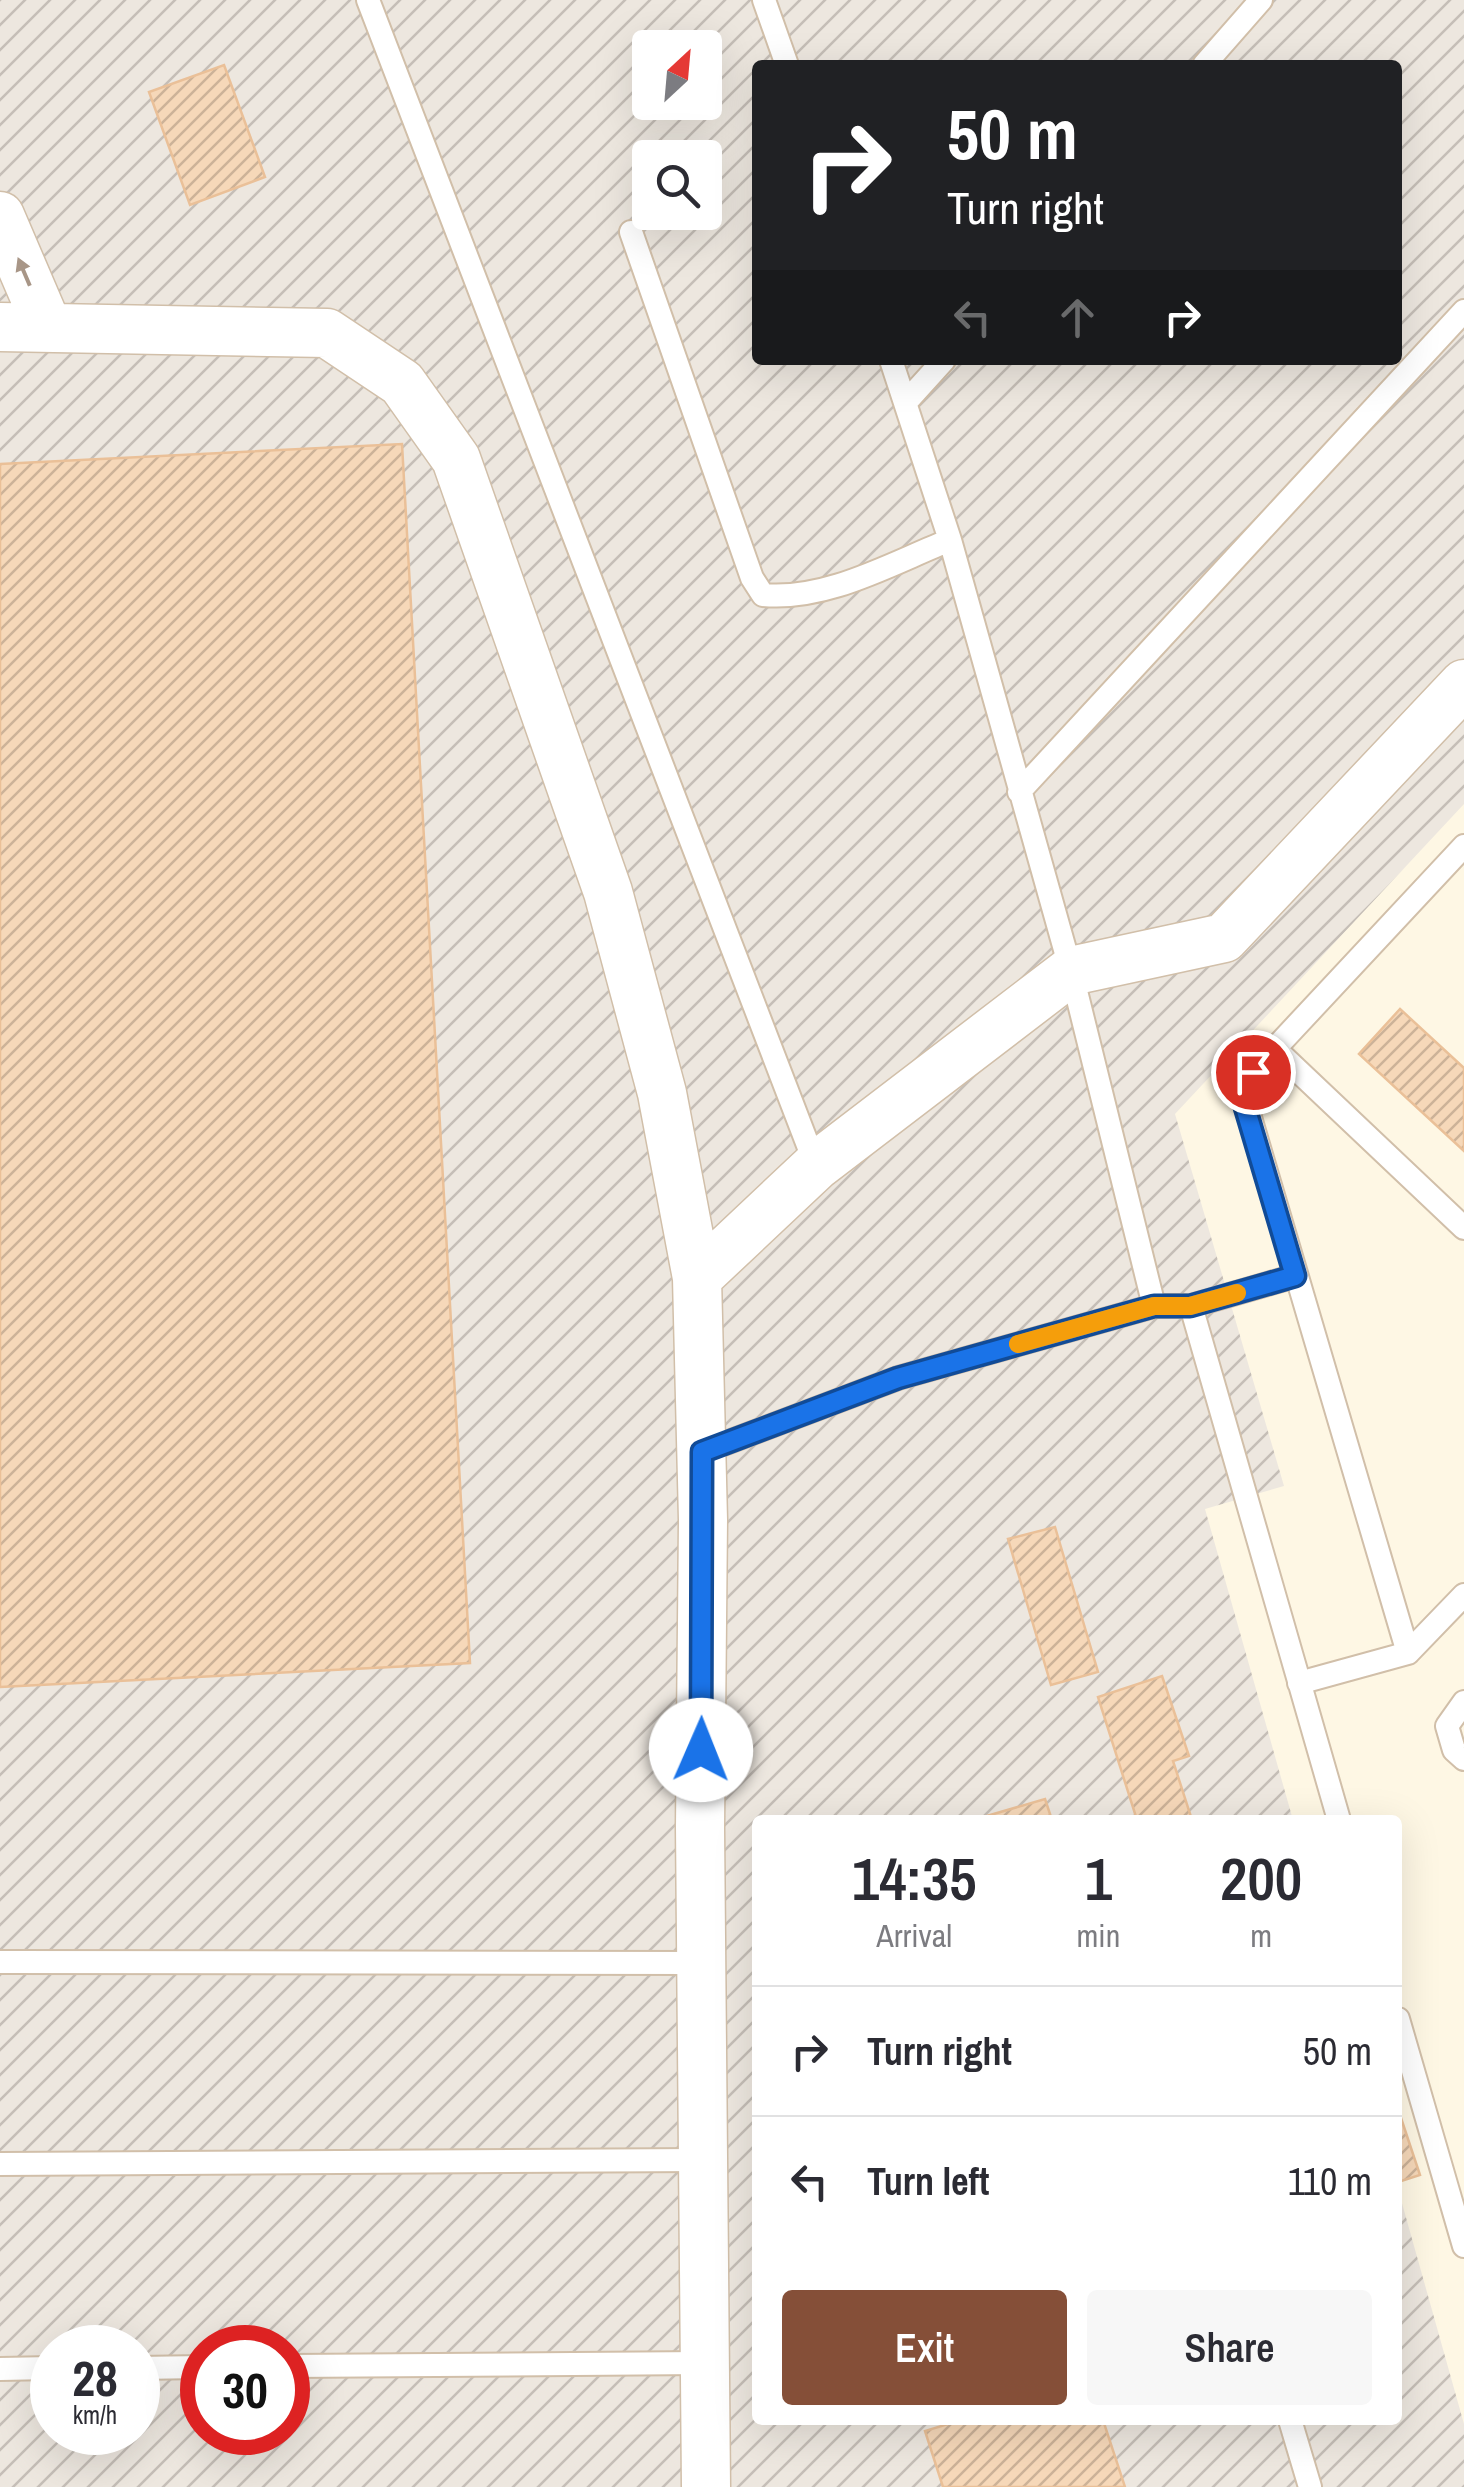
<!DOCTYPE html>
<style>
:root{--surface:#fff;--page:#f7f7f7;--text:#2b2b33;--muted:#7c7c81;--line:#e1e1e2;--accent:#854f38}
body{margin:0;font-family:"Archivo Narrow",sans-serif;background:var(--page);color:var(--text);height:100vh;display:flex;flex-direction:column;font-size:38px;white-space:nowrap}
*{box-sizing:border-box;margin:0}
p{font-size:32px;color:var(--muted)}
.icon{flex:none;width:55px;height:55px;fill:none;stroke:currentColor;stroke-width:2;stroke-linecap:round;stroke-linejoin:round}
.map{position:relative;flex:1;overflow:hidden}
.drawer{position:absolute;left:752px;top:1815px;width:650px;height:610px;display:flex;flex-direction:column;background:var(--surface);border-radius:10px;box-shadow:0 10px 40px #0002}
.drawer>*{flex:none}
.top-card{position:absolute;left:752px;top:60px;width:650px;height:305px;border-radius:10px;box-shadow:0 10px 40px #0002;background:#202124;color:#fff;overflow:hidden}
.needle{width:65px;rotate:26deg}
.tools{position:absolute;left:632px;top:30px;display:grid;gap:20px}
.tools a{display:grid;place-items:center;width:90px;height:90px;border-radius:10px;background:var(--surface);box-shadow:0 10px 40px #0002;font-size:50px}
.speed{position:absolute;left:30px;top:2325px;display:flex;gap:20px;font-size:50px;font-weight:700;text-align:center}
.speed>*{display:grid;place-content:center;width:130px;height:130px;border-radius:50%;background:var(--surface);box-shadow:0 10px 40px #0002;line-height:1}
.speed small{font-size:25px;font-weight:400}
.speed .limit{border:15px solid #d22;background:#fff;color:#111}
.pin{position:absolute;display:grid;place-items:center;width:85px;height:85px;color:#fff;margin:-42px;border:5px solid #fff;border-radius:50%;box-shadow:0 2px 10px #0007}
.me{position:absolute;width:110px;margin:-55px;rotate:1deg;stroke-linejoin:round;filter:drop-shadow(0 0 8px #0008)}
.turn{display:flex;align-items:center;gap:35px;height:210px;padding:0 30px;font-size:45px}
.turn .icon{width:130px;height:130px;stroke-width:2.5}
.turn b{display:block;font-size:70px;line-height:85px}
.lanes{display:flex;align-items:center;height:95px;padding:0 30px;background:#0003;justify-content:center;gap:50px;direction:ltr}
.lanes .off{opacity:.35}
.eta{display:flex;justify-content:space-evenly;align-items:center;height:170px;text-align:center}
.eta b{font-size:60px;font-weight:600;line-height:70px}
.primary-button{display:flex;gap:20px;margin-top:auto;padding:20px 30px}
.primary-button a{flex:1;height:115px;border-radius:10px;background:var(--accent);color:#fff;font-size:40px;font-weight:600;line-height:115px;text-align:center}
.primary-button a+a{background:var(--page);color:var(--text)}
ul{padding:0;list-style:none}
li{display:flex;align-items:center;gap:30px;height:130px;padding:0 30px;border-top:2px solid var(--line)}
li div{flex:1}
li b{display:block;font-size:38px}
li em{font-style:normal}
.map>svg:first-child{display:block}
.industrial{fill:url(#industrial-furrows);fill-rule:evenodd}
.building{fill:url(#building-hatch);stroke:#eac098;stroke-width:2.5}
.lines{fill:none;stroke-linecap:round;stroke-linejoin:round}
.service-casing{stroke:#d1bfa9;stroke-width:26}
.minor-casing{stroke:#d1bfa9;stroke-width:51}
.service{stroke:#fff;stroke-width:22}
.minor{stroke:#fff;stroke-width:48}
.oneway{fill:#a89687}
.route-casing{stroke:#114b97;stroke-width:25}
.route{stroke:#1a73e8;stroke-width:18}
.slow{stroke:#f59e0b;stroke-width:18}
</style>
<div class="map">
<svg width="1464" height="2487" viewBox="0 0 1464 2487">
<defs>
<pattern id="industrial-furrows" width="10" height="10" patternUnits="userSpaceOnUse" patternTransform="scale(2.5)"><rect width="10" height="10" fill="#ede7df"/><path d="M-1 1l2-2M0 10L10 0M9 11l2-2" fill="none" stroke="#c5beb7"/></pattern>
<pattern id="building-hatch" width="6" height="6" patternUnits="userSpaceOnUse" patternTransform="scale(2.5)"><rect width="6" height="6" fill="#f6d8b9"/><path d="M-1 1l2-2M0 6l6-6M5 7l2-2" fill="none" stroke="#ccb298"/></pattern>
</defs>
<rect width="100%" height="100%" fill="#fef7e4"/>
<path class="industrial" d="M 0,0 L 1464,0 L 1464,804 L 1175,1114 L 1284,1486 L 1205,1509 L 1293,1820 L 758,1820 L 758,2420 L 1398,2420 L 1398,2189 L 1464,2424 L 1464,2487 L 0,2487 ZM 650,48 L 705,48 L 705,102 L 650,102 ZM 758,65 L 1398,65 L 1398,360 L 758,360 ZM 650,158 L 705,158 L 705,212 L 650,212 ZM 52,2348 L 138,2348 L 138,2432 L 52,2432 ZM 202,2348 L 288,2348 L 288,2432 L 202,2432 Z"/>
<path class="building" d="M 224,65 L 265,177 L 190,205 L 149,92 Z
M 402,444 L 470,1663 L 0,1687 L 0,464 Z
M 1400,1009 L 1464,1068 L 1464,1151 L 1359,1054 Z
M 1055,1527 L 1098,1672 L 1051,1685 L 1008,1539 Z
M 1162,1676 L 1189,1756 L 1173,1761 L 1192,1820 L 1137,1820 L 1098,1697 Z
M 1045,1799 L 1052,1820 L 973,1820 Z
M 1398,2109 L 1420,2175 L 1398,2182 Z
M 961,2420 L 1103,2420 L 1125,2487 L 943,2487 L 925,2431 Z"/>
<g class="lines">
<g class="service-casing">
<path id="service" d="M 368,0 L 816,1166
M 764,0 L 787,65
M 1204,65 L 1261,0
M 631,232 L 752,578 L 763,595 C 827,601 892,563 950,540
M 891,360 L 950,540 L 1071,971 L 1154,1306
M 906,402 L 944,360
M 1019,792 L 1464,311
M 1464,846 L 1253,1072 L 1244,1097 L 1408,1653 L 1464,1595
M 1275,1049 L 1464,1228
M 1191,1306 L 1339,1820
M 702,1452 L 898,1378 L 1154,1306 L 1191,1306 L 1295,1276
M 1299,1683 L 1408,1653
M 1464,1702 L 1447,1726 L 1454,1750 L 1464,1759
M 0,1962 L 701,1963
M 1398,2019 L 1464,2246
M 0,2164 L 703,2160
M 288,2366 L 705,2363
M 138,2368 L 202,2367
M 0,2369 L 52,2368
M 1290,2420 L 1310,2487"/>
</g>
<g class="minor-casing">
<path id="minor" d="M 0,216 L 48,328
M 0,327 L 327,333 L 402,383 L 456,459 L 608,892 L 662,1093 L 697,1278 L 703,1520 L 700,1827 L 706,2487
M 697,1278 L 816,1166 L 1071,971 L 1224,938 L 1464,684"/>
</g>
<use href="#service" class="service"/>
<use href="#minor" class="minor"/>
</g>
<defs><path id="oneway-solid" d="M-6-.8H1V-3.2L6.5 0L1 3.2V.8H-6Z" transform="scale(2.5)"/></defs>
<use class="oneway" href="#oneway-solid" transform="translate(24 272) rotate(-113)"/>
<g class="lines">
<g class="route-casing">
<path id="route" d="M 701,1750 L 702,1452 L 898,1378 L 1154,1306 L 1190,1306 L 1295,1276 L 1245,1107 L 1245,1088 L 1253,1072"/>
</g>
<use href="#route" class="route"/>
<path class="slow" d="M 1018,1344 L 1154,1306 L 1190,1306 L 1237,1293"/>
</g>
</svg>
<div class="tools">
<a><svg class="needle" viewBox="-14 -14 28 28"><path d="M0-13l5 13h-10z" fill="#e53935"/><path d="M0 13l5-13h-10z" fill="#7c7c81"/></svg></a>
<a><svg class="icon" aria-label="search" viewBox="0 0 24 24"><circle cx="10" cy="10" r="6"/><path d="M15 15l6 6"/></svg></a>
</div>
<div class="speed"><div>28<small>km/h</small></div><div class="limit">30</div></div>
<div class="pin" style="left:1253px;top:1072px;background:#d93025"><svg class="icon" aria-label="arrive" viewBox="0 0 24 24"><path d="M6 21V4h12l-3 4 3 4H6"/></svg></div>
<svg class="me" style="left:701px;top:1750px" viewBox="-20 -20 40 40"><circle r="19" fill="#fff"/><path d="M0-13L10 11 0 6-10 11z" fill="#1a73e8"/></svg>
<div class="top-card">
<div class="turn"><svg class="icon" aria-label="right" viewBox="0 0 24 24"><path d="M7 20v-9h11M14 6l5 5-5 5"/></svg><div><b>50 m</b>Turn right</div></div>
<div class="lanes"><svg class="icon off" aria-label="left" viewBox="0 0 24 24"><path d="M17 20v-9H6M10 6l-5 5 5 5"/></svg><svg class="icon off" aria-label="ahead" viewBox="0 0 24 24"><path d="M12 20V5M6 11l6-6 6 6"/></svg><svg class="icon" aria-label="right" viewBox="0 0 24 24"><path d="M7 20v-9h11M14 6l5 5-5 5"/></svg></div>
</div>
<section class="drawer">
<div class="eta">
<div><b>14:35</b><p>Arrival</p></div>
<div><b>1</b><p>min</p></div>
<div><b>200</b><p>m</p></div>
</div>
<ul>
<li><svg class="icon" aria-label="right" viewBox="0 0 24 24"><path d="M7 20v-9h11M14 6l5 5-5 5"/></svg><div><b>Turn right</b></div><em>50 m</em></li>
<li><svg class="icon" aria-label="left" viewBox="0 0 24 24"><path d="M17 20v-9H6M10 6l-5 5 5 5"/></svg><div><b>Turn left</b></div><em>110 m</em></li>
</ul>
<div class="primary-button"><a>Exit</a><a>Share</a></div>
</section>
</div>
